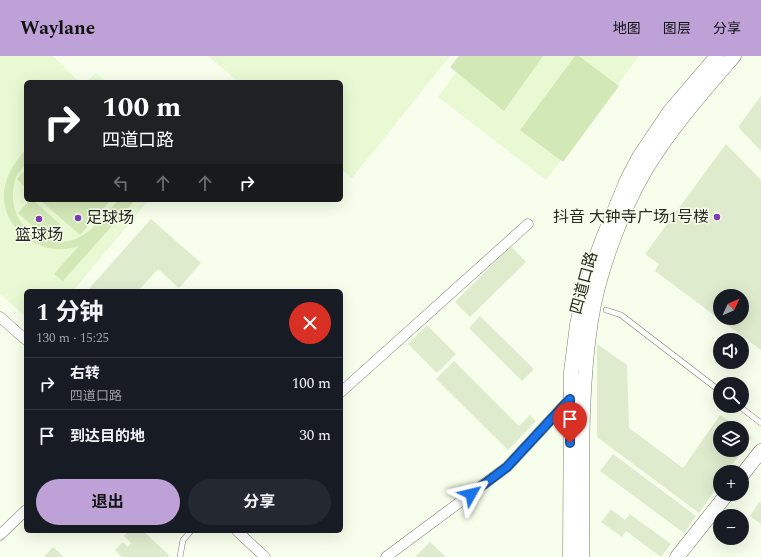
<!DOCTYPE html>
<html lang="zh">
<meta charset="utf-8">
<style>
:root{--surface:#171b24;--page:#242831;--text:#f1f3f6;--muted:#9ea1a6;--line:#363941;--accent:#bda1d7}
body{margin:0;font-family:Spectral,"Noto Sans SC",serif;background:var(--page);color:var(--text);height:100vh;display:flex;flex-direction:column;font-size:15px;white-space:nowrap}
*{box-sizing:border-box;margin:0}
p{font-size:13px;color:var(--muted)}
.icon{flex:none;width:22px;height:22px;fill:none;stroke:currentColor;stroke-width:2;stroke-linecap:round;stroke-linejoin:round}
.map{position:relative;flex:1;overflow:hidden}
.side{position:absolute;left:24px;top:233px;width:319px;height:244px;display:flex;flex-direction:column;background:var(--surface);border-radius:6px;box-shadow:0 4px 16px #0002}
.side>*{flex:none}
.top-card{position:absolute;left:24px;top:24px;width:319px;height:122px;border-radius:6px;box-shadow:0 4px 16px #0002;background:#202124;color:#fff;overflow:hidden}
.needle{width:26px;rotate:46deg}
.tools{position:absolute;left:713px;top:233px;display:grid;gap:8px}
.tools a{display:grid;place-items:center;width:36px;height:36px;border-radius:50%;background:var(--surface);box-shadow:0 4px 16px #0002;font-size:20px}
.pin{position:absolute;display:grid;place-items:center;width:34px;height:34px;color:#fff;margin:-41px -17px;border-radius:50% 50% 50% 0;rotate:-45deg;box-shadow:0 0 4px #0007}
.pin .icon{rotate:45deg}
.me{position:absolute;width:44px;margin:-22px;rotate:53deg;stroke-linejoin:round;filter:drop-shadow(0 0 3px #0008)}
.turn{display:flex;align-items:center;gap:14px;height:84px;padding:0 12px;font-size:18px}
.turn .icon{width:52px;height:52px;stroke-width:2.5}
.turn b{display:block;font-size:28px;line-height:34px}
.lanes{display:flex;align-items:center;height:38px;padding:0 12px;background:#0003;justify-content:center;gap:20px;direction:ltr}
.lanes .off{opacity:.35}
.round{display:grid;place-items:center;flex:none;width:42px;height:42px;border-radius:21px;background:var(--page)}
.summary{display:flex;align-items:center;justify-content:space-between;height:68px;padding:0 12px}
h1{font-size:24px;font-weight:700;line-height:30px}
.cta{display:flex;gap:8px;margin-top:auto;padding:8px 12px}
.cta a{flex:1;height:46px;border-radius:24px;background:var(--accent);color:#111;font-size:16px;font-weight:700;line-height:46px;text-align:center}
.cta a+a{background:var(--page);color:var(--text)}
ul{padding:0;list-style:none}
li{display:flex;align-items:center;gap:12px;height:52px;padding:0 12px;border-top:1px solid var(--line)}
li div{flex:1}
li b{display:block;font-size:15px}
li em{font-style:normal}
header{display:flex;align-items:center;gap:24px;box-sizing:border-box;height:56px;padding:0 20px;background:var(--accent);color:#111}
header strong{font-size:19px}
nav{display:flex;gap:22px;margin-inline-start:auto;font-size:14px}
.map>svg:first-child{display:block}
.built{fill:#e9f9d3}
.green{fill:#d3e8b7}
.building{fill:#deebcd;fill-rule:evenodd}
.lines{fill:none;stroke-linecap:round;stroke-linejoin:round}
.lane-casing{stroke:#758166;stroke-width:6}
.street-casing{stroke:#758166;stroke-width:11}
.secondary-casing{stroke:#758166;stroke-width:15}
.lane{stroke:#fff;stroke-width:5}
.street{stroke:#fff;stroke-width:10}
.secondary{stroke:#fff;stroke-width:14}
.route-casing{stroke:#114b97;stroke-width:10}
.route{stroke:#1a73e8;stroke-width:7}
.poi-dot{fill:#7d3db1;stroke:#f7ffec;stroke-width:1.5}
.labels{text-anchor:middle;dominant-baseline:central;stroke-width:3;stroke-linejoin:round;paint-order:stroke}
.poi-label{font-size:16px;fill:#272c21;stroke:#f7ffec;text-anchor:end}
.street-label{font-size:16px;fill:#272c21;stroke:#f7ffec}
</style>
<header>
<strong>Waylane</strong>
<nav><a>地图</a><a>图层</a><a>分享</a></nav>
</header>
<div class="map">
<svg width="761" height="501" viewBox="0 0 761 501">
<rect width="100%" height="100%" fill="#f7ffec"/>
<path class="built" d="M 0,0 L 53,0 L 79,26 L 26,26 L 26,144 L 149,144 L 73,235 L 26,235 L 26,261 L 0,238 Z
M 208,0 L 450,0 L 352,122 L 341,113 L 341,26 L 239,26 Z
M 469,0 L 639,0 L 546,124 L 438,41 Z
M 96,17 L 107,26 L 86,26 Z"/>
<path class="green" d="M 459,0 L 543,0 L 504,55 L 450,11 Z
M 575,0 L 579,0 L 619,30 L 563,106 L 520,74 Z
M 26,93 C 26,97 27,102 26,106 C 24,112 17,117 15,124 C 8,149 19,177 46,182 L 18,157 L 30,144 L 33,144 L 60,168 L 47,183 C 80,195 99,165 118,144 L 135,144 L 63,225 L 54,218 L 79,190 C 43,203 0,174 4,134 C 7,117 15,106 26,93 Z
M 26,113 L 26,132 L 17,123 Z
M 40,144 L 111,144 L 80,179 Z"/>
<path class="building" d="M 761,40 L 761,95 L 738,71 Z
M 726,88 L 761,124 L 761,294 L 655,215 L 659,208 L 645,198 ZM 720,240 L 742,240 L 742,262 L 720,262 Z
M 151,163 L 201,207 L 179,232 L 158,213 L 138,235 L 87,235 Z
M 511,190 L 526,206 L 470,261 L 455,246 Z
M 480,260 L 534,313 L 522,325 L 469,272 Z
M 427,269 L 456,298 L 437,317 L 408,288 Z
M 597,288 L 627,309 L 629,372 L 683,412 L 720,359 L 739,372 L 720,372 L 720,394 L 742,394 L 742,374 L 752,381 L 727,416 L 720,416 L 720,427 L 699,457 L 597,381 Z
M 454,305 L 519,370 L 530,359 L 536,365 L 508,394 L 436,323 Z
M 613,398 L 696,460 L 684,477 L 600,415 Z
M 759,446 L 761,447 L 761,468 L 750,460 Z
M 611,453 L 625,464 L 630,458 L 671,488 L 661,501 L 626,475 L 622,481 L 601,466 Z
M 128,475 L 143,475 L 169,499 L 168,501 L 122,501 L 115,494 L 123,486 L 128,491 L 131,487 L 124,480 Z
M 430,486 L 446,501 L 415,501 Z
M 53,491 L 64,501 L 44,501 Z"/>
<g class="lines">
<g class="lane-casing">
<path id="lane" d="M 606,254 L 621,259 L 720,335
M 739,350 L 761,367
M 180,501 L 183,484 L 191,475"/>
</g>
<g class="street-casing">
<path id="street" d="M 0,261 L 26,284
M 341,336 L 528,168
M 237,475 L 265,501
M 0,479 L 26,454
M 386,501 L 507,411 L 570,343"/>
</g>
<g class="secondary-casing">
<path id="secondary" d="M 742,419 L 761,395
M 570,501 L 571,316 L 577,269 L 585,231 L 603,182 L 627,124 L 639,101 L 670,55 L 717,0
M 582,501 C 583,424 579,341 591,265 C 598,218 621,156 645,115 C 670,73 702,37 734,0
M 677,501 L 727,438"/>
</g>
<use href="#lane" class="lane"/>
<use href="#street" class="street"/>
<use href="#secondary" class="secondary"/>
</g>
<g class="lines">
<g class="route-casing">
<path id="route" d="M 471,438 L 507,411 L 570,343 L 570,387"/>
</g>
<use href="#route" class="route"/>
</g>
<g class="poi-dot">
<circle cx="717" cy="161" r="4"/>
<circle cx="78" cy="162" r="4"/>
<circle cx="39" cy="163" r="4"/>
</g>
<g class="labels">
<g class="poi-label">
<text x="709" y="161">抖音 大钟寺广场1号楼</text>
<text x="86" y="162" text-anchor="start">足球场</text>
<text x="39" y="179" text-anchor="middle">篮球场</text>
</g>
<g class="street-label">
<text transform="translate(584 227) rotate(-75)">四道口路</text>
</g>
</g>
</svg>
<div class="tools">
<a><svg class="needle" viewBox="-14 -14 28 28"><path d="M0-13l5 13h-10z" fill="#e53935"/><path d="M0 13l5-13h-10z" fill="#9ea1a6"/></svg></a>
<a><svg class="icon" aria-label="sound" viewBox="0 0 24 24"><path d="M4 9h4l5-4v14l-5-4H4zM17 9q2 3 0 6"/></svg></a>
<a><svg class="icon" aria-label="search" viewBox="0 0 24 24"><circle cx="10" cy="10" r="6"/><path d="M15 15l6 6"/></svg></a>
<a><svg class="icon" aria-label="layers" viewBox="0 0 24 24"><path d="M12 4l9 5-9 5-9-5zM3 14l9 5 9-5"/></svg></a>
<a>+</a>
<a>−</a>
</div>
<div class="pin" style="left:570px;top:387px;background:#d93025"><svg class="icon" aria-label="arrive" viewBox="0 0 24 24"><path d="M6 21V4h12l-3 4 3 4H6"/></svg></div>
<svg class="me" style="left:471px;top:438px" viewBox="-20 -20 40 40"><path d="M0-17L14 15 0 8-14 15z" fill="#1a73e8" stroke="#fff" stroke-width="4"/></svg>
<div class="top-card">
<div class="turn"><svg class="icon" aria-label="right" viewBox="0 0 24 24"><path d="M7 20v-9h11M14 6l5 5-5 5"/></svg><div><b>100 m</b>四道口路</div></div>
<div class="lanes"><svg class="icon off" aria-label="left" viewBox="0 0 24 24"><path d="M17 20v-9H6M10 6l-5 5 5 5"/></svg><svg class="icon off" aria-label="ahead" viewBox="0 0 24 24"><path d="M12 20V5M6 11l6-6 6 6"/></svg><svg class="icon off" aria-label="ahead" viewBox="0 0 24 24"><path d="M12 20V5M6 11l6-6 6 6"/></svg><svg class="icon" aria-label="right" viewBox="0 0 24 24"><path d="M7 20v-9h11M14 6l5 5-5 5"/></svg></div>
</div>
<section class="side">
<div class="summary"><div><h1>1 分钟</h1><p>130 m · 15:25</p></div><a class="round" style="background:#d93025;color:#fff"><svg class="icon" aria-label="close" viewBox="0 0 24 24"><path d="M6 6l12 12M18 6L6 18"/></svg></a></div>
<ul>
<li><svg class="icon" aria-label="right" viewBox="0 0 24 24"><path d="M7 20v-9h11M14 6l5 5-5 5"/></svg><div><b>右转</b><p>四道口路</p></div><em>100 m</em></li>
<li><svg class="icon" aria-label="arrive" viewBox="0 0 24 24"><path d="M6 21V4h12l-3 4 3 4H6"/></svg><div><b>到达目的地</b></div><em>30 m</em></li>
</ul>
<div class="cta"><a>退出</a><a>分享</a></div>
</section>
</div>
